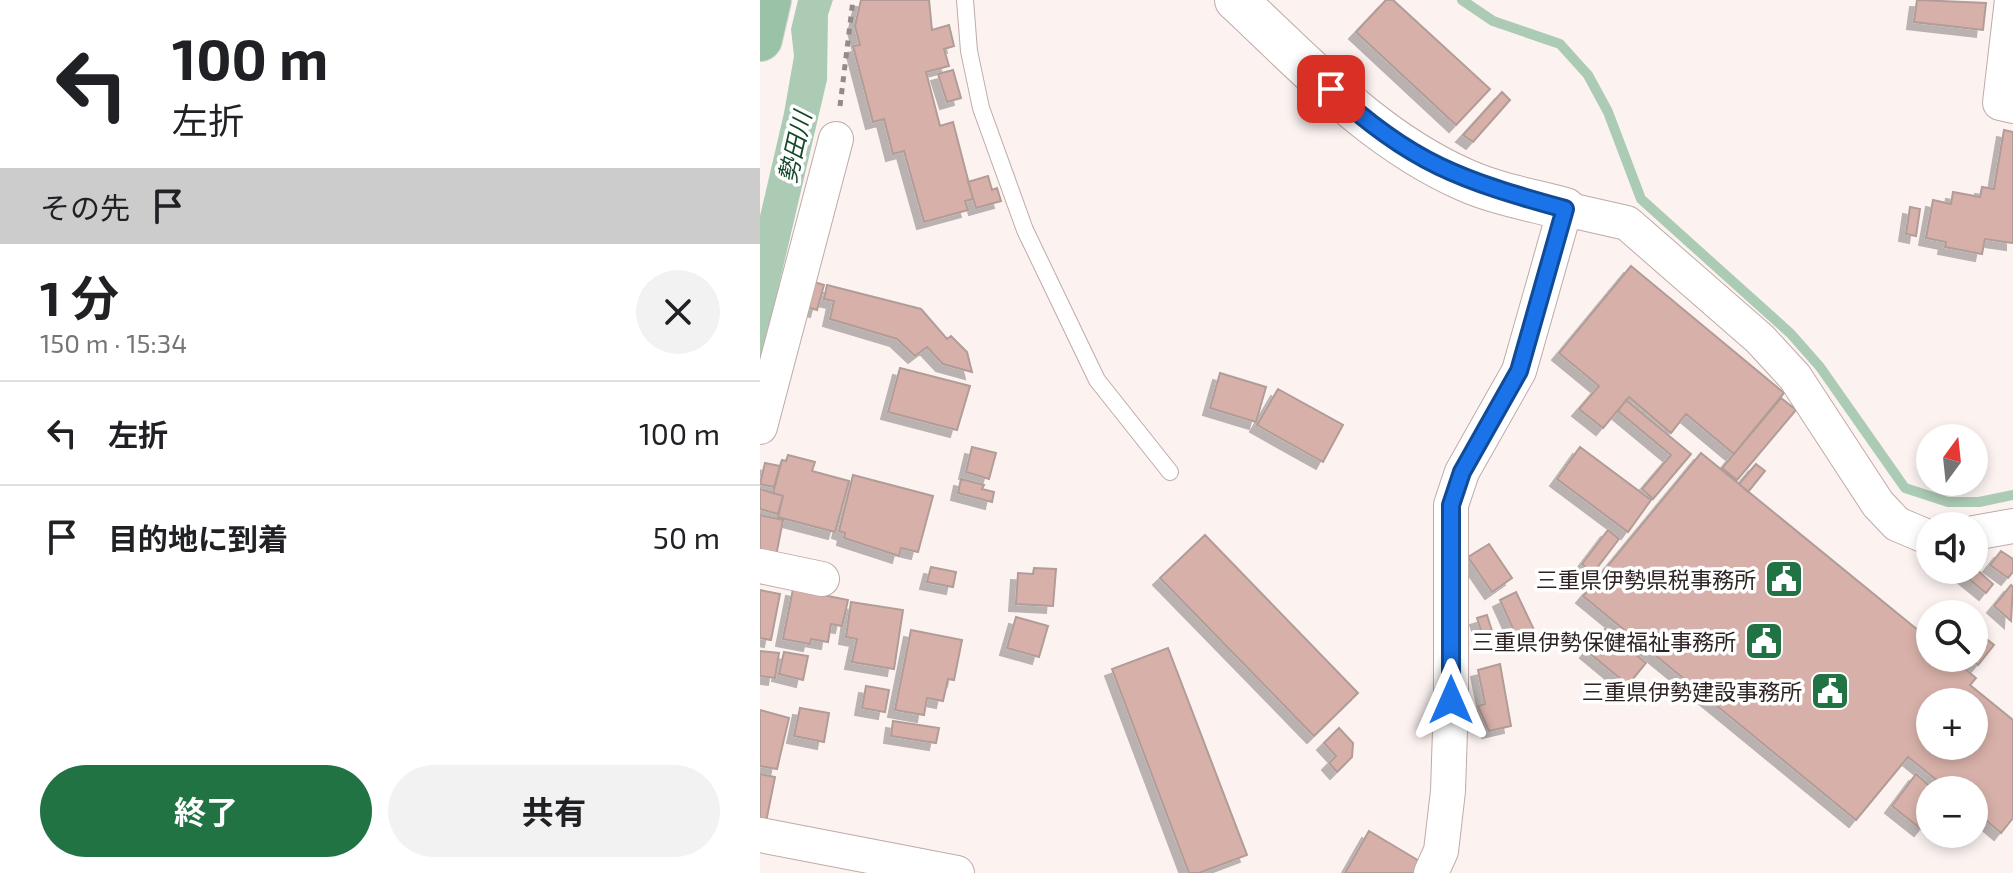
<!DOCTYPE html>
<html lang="ja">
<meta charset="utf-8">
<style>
:root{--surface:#fff;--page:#f2f2f2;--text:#202124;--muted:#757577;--line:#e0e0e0;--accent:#217344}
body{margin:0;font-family:"Exo 2","Noto Sans JP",sans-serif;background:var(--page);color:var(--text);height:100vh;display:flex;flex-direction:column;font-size:30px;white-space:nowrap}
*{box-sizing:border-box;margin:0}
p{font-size:26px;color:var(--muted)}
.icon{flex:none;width:44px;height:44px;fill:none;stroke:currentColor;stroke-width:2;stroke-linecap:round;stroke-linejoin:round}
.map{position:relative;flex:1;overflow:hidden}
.panel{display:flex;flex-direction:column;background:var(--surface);width:760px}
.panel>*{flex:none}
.guide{background:#fff;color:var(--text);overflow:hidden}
.needle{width:52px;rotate:15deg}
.controls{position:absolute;left:1156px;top:424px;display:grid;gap:16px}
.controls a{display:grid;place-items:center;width:72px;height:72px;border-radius:50%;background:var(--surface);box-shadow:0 4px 12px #0003;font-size:40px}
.pin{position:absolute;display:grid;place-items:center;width:68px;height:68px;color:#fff;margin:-34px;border-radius:16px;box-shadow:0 4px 12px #0006}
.me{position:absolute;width:88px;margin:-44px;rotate:0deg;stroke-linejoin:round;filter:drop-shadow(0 0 6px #0008)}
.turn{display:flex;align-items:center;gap:28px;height:168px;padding:0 40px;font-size:36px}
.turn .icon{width:104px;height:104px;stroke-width:2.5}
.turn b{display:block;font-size:56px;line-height:68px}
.then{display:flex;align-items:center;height:76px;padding:0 40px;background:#0003;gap:16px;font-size:30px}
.round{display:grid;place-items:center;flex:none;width:84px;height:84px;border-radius:42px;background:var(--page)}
.summary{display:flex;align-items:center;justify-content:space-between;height:136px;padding:0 40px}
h1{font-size:48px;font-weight:700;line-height:60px}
.primary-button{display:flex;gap:16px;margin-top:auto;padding:16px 40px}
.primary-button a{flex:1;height:92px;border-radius:48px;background:var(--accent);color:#fff;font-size:32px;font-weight:700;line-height:92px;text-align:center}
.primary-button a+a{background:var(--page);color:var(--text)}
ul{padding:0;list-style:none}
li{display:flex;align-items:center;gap:24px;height:104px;padding:0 40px;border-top:2px solid var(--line)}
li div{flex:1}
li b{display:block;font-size:30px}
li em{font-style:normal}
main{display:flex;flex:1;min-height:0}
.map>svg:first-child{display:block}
.water{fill:#accbb5}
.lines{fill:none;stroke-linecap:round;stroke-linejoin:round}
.stream{stroke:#accbb5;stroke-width:10}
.building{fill:#d7b1a9;stroke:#b19c97;stroke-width:2;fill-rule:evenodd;filter:url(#shadow)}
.service-casing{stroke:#bfaaa6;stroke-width:18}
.minor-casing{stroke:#bfaaa6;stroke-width:36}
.tertiary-casing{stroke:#bfaaa6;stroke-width:44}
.primary-casing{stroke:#d5d3d3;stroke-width:46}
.path{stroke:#948b89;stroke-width:5;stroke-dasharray:6 6;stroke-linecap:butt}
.service{stroke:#fff;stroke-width:16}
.minor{stroke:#fff;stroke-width:34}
.tertiary{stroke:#fff;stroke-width:42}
.primary{stroke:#9ac2a7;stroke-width:44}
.route-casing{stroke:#114b97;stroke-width:20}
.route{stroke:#1a73e8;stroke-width:14}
.labels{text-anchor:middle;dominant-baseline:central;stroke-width:7;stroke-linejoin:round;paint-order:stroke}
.poi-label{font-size:22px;fill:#2d2423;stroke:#fff;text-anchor:end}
.water-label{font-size:24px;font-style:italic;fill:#14482a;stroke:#fff}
</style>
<main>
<section class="panel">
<div class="guide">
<div class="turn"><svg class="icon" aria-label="left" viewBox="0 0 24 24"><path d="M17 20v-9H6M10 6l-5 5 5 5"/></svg><div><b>100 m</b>左折</div></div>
<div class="then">その先<svg class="icon" aria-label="arrive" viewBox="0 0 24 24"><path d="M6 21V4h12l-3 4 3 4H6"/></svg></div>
</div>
<div class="summary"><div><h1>1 分</h1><p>150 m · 15:34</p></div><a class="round"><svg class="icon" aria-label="close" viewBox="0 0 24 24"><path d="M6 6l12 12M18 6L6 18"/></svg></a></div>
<ul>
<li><svg class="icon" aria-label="left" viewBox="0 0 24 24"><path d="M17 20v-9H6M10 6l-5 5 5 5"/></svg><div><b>左折</b></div><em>100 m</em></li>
<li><svg class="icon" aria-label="arrive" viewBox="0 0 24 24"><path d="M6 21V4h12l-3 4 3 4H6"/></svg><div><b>目的地に到着</b></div><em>50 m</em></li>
</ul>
<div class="primary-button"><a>終了</a><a>共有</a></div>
</section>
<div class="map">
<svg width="1253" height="873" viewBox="0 0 1253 873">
<defs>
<filter id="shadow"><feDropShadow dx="-7" dy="7" stdDeviation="0" flood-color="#0004"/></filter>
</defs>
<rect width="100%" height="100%" fill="#fcf3f1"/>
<path class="water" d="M 38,0 L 73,0 L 68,15 L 67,80 L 0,366 L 0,216 L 24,113 L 34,56 L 31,29 Z"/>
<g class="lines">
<path class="stream" d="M 702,0 L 733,21 L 800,44 L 828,75 L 848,112 L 881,199 L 1031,334 L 1060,367 L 1145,488 L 1188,502 L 1219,502 L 1253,495"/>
</g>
<path class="building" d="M 101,0 L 169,0 L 172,30 L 189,25 L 194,46 L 184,49 L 189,66 L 166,72 L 180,126 L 193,122 L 213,199 L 205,201 L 208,210 L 164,222 L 144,151 L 133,154 L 124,119 L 113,122 L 93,46 L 100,45 L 95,26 Z
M 626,0 L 633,0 L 730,89 L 696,125 L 596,32 Z
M 1157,0 L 1226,3 L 1223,30 L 1154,22 Z
M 193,70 L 201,98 L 187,102 L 178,74 Z
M 742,92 L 750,100 L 713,142 L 703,135 Z
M 1244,130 L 1253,132 L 1253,243 L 1225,239 L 1222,254 L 1185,247 L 1186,242 L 1166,238 L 1173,200 L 1191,204 L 1193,192 L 1220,197 L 1222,187 L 1234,189 Z
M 228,176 L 232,190 L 237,188 L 241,201 L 216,208 L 208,182 Z
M 1150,207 L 1160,209 L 1156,236 L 1146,234 Z
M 871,266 L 1024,393 L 974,454 L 926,414 L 911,433 L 869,397 L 843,428 L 819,409 L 839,386 L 799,353 Z
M 47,280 L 64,285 L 57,310 L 40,305 Z
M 67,285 L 161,309 L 187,339 L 191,336 L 207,352 L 212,372 L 183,364 L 167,347 L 155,356 L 137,339 L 70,319 L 74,301 L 64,299 Z
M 140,368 L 210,386 L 197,430 L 128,412 Z
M 460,373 L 506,387 L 496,422 L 450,408 Z
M 518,389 L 583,425 L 563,462 L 497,425 Z
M 1021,398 L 1036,410 L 977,480 L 962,468 Z
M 866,400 L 931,454 L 893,499 L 882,489 L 911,455 L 858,411 Z
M 212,447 L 236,453 L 229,479 L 206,472 Z
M 820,447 L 891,500 L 868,532 L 797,479 Z
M 941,453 L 1170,640 L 1170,658 L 1192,658 L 1216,678 L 1210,685 L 1253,720 L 1253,818 L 1241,833 L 1214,810 L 1214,790 L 1189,790 L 1148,757 L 1096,820 L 823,596 ZM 1170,702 L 1214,702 L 1214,746 L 1170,746 Z
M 28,455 L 55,462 L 52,471 L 89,481 L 75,532 L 18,517 L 23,496 L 13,493 L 22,460 L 26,461 Z
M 5,463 L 20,466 L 14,487 L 0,484 Z
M 996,464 L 1005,471 L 988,492 L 979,484 Z
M 93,475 L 173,496 L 158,552 L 141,548 L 139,556 L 84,538 L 85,533 L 79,531 Z
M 201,479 L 224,485 L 222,489 L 234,492 L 232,502 L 198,493 Z
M 0,489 L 23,496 L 18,514 L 0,509 Z
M 0,515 L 23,520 L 16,556 L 0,553 Z
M 848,530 L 859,539 L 833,573 L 822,564 Z
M 445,535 L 598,693 L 554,736 L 400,578 Z
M 729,544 L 752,578 L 732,592 L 708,557 Z
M 1241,551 L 1253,559 L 1253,572 L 1248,578 L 1230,565 Z
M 171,567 L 196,572 L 193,587 L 167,582 Z
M 1214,567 L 1233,584 L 1226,593 L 1198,570 Z
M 274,568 L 296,569 L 293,606 L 256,604 L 258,573 L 273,574 Z
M 1251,585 L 1253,587 L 1251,621 L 1234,606 Z
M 33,589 L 88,600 L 82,626 L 71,624 L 68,642 L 51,639 L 50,644 L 23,639 Z
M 0,590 L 20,594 L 11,640 L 0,638 Z
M 756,592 L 776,634 L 759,642 L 740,600 Z
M 91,602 L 143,610 L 134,669 L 92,662 L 97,639 L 86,637 Z
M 727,615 L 733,634 L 723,637 L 717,618 Z
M 256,617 L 288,626 L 279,657 L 247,648 Z
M 845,629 L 886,663 L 868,685 L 827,651 Z
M 1214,629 L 1234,645 L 1218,665 L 1210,658 L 1214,658 Z
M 151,630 L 202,640 L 194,680 L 188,679 L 183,701 L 167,698 L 164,715 L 135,710 Z
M 408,648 L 487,855 L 439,873 L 429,873 L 352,669 Z
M 0,651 L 19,653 L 15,678 L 0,676 Z
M 24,652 L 48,656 L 43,680 L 19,674 Z
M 740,664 L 751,726 L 729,731 L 718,706 L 725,704 L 718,670 Z
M 106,686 L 129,690 L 125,712 L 102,708 Z
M 40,708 L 69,713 L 64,742 L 34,736 Z
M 0,710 L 29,718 L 17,769 L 0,766 Z
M 133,721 L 179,728 L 176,743 L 131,736 Z
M 579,728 L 593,743 L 592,757 L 577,772 L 569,763 L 576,756 L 564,743 Z
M 0,774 L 15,777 L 6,822 L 0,821 Z
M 1156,774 L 1174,790 L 1170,790 L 1170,818 L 1161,829 L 1132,806 Z
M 609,831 L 661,862 L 655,873 L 585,873 Z"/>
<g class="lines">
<g class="service-casing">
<path id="service" d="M 205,0 L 209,51 L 221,108 L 265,230 L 337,380 L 410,472"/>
</g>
<g class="minor-casing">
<path id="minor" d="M 1252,0 L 1240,103 L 1253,106
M 0,427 L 76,139
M 1214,533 L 1253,526
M 0,566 L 62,579
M 0,835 L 197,873
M 671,873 L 681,851 L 688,791 L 691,700 L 691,505 L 702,472 L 759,371 L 805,209 L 867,223 L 1000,339 L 1035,377 L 1118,504 L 1137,524 L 1170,538"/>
</g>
<g class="tertiary-casing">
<path id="tertiary" d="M 476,0 C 548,67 614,140 705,180 C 736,194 772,200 805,209"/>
</g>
<g class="primary-casing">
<path id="primary" d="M 0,39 L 9,0"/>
</g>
<path class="path" d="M 80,106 L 93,0"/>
<use href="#service" class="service"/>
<use href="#minor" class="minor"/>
<use href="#tertiary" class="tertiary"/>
<use href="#primary" class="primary"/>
</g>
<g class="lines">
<g class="route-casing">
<path id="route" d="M 571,89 C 650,163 703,181 805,209 L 759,371 L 702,472 L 691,505 L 691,700"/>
</g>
<use href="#route" class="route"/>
</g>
<defs>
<g id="civic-square" transform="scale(2)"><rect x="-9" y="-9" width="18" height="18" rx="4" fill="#217344" stroke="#fff"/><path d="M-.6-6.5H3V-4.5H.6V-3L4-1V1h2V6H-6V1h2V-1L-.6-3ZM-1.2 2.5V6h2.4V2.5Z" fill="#fff"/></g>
</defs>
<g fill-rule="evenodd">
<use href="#civic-square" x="1024" y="579"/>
<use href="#civic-square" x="1004" y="641"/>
<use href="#civic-square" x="1070" y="691"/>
</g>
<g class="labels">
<g class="poi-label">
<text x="996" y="579">三重県伊勢県税事務所</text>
<text x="976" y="641">三重県伊勢保健福祉事務所</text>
<text x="1042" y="691">三重県伊勢建設事務所</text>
</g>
<g class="water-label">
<text transform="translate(34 147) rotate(-77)">勢田川</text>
</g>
</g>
</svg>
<div class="controls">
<a><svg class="needle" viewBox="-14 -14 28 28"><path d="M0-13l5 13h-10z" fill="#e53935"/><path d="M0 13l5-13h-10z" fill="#757577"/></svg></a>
<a><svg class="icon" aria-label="sound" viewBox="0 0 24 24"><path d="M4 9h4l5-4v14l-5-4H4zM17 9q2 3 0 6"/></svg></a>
<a><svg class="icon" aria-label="search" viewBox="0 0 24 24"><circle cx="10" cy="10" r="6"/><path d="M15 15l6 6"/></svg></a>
<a>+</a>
<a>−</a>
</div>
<div class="pin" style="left:571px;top:89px;background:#d93025"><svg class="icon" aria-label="arrive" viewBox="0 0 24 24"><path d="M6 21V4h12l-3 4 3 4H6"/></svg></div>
<svg class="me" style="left:691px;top:700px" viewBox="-20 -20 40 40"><path d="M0-17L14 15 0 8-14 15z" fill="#1a73e8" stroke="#fff" stroke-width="4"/></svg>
</div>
</main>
